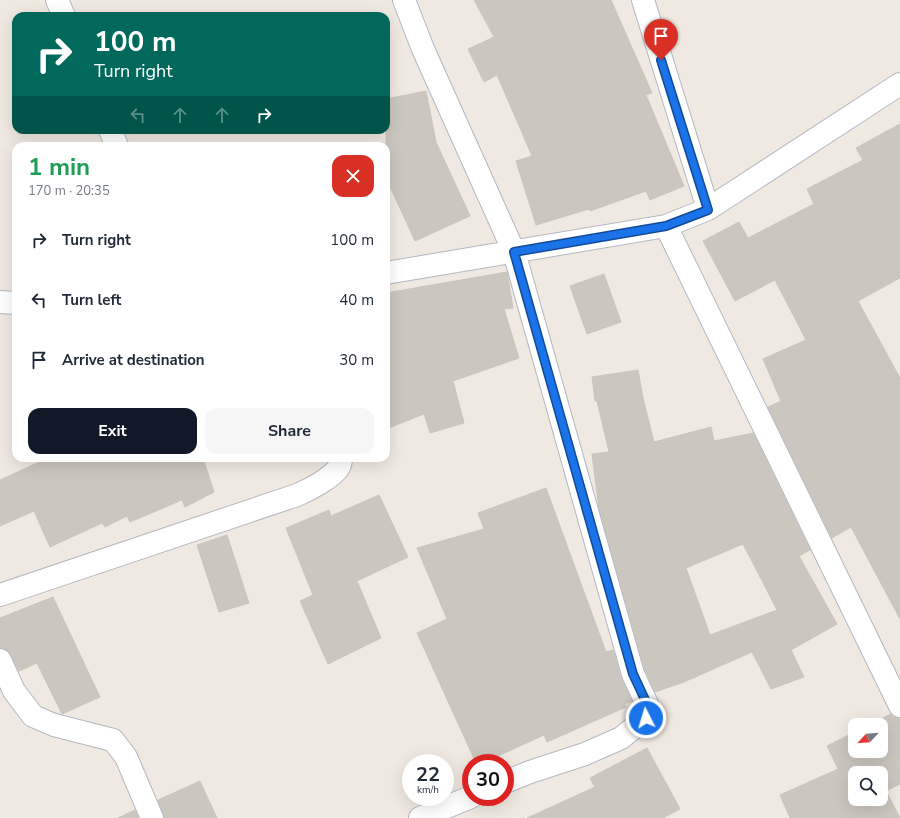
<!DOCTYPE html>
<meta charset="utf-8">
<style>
:root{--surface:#fff;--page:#f6f6f7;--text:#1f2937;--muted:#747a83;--accent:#111827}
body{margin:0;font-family:"Nunito Sans",sans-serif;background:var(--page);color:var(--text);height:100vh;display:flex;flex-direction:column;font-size:15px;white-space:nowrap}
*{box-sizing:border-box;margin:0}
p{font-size:13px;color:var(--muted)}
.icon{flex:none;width:22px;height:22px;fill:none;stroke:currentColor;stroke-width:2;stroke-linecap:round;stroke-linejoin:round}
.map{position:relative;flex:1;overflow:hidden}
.drawer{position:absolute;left:12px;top:142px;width:378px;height:320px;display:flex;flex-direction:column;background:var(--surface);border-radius:12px;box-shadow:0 4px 16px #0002}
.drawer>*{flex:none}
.guide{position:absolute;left:12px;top:12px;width:378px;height:122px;border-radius:12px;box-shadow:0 4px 16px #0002;background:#00695c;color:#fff;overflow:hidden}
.needle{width:26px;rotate:244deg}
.fabs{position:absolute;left:848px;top:718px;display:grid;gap:8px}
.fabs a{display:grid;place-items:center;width:40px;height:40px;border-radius:8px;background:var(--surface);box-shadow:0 4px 16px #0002;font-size:20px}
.speed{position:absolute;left:402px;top:754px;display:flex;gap:8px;font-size:20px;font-weight:700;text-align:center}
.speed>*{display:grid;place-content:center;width:52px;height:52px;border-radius:50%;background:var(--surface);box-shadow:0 4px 16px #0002;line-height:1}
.speed small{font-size:10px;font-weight:400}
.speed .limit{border:6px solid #d22;background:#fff;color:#111}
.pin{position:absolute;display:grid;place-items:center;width:34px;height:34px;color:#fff;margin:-41px -17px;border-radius:50% 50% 50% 0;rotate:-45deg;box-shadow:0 0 4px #0007}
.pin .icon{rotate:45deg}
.me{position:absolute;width:44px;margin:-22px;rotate:355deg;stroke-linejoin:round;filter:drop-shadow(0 0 3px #0008)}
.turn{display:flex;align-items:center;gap:14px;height:84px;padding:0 16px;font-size:18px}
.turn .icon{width:52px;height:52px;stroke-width:2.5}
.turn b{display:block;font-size:28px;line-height:34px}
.lanes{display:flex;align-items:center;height:38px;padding:0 16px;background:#0003;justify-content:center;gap:20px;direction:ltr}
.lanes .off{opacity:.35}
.round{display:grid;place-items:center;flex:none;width:42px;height:42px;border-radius:12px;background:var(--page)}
.summary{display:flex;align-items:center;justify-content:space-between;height:68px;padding:0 16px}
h1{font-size:24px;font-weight:700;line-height:30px;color:#1e9e55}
.button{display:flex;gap:8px;margin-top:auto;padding:8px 16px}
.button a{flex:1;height:46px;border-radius:12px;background:var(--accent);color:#fff;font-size:16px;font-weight:700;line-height:46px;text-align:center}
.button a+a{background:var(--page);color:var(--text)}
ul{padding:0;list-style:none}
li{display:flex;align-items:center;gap:12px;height:60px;padding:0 16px}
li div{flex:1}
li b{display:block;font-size:15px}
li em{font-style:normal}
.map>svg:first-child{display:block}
.building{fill:#cbc7bf;stroke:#cbc5ba;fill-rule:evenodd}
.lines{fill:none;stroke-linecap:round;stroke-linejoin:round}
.minor-casing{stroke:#b4b7c1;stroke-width:24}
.minor{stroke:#fff;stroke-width:22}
.route-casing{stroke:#114b97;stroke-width:10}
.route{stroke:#1a73e8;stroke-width:7}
</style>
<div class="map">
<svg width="900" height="818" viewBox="0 0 900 818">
<rect width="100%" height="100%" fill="#efe9e1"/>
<path class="building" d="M 474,0 L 611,0 L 652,93 L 646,95 L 684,186 L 650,200 L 646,191 L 590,211 L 589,209 L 536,225 L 516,161 L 532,156 L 497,75 L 484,82 L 468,49 L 494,37 Z
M 426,91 L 436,142 L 470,216 L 415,241 L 386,178 L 386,99 Z
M 900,124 L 900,278 L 858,301 L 900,378 L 900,619 L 851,527 L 832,538 L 768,407 L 781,401 L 763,359 L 806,340 L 775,280 L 735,301 L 703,241 L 739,222 L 748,238 L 814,204 L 807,189 L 863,160 L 856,148 Z
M 507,272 L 513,308 L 504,309 L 519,358 L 453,381 L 464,423 L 430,433 L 424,414 L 386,429 L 386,293 Z
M 604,274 L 621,322 L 587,334 L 570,286 Z
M 638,370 L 643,398 L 654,442 L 711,427 L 714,441 L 753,433 L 810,550 L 799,556 L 837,624 L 791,650 L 804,677 L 771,689 L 752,652 L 684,682 L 655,692 L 645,670 L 599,509 L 592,454 L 609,452 L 597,401 L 595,401 L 592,377 ZM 743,544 L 777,610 L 710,635 L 686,568 Z
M 48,458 L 203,458 L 214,492 L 185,507 L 182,500 L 130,522 L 127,516 L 105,527 L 102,523 L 50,547 L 34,511 L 0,526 L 0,480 Z
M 546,488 L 606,652 L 613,650 L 621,678 L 632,701 L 624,704 L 626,707 L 547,742 L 544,735 L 483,763 L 476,763 L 417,633 L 447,619 L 417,548 L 484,529 L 478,513 Z
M 379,495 L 408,557 L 357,581 L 381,638 L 328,664 L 300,601 L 313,595 L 286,528 L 329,510 L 331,516 Z
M 227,535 L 249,603 L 219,612 L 197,545 Z
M 53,597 L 100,697 L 62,714 L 37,663 L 19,671 L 11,655 L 7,650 L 0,648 L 0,618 Z
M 891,714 L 893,717 L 900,718 L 900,784 L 886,791 L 900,818 L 790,818 L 780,795 L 838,769 L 827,746 L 855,732 L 855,751 L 881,751 L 881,725 L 869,725 ZM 855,773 L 881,773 L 881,799 L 855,799 Z
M 647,748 L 680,809 L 663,818 L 527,818 L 595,787 L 590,778 Z
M 200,781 L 217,818 L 164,818 L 158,800 Z
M 135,810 L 138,818 L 118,818 Z"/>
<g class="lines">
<g class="minor-casing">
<path id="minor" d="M 57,0 L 64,16
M 404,0 L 423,49 L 514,252 L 633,674 L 647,704 L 646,718 L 621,738 L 585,754 L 530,772 L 505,782
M 643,0 L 708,209
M 110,130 L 117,146
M 666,226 L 900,706
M 386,273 L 666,226 L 708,209 L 900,84
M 0,302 L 16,303
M 0,595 L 297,495 C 309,490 332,478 339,467 C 340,465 341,461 341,458
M 0,660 L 14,691 L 33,716 L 54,725 L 113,740 L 126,757 L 152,818
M 420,818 L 471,797"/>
</g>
<use href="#minor" class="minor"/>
</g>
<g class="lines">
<g class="route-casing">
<path id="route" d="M 646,718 L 647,704 L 633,674 L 514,252 L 666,226 L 708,210 L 661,60"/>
</g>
<use href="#route" class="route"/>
</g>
</svg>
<div class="fabs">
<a><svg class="needle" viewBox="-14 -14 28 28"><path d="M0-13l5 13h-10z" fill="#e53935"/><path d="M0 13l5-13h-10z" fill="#747a83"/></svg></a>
<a><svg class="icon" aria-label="search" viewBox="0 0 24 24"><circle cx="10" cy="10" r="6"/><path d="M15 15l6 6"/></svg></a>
</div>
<div class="speed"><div>22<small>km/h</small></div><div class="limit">30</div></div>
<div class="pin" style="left:661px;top:60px;background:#d93025"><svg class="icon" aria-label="arrive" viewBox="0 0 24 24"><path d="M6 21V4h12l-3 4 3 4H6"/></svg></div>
<svg class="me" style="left:646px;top:718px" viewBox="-20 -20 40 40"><circle r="17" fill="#1a73e8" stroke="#fff" stroke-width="3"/><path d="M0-11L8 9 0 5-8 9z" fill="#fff"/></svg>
<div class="guide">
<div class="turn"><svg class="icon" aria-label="right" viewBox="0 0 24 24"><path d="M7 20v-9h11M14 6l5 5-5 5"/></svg><div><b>100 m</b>Turn right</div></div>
<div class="lanes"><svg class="icon off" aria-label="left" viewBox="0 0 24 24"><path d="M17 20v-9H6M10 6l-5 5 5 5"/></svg><svg class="icon off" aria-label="ahead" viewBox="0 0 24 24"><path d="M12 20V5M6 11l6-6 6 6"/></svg><svg class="icon off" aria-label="ahead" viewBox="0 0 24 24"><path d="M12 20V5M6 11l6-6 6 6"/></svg><svg class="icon" aria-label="right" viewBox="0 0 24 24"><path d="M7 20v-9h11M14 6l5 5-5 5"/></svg></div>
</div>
<section class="drawer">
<div class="summary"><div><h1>1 min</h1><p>170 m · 20:35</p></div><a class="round" style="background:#d93025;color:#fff"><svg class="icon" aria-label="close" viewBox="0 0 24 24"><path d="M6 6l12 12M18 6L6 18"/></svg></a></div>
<ul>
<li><svg class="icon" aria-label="right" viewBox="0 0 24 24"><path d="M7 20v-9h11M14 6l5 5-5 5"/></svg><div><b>Turn right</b></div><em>100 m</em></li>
<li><svg class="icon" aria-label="left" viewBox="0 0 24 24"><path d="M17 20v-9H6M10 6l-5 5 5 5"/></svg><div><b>Turn left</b></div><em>40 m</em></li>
<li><svg class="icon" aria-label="arrive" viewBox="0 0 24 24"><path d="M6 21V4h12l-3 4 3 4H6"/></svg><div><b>Arrive at destination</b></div><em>30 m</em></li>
</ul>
<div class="button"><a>Exit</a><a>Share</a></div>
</section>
</div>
